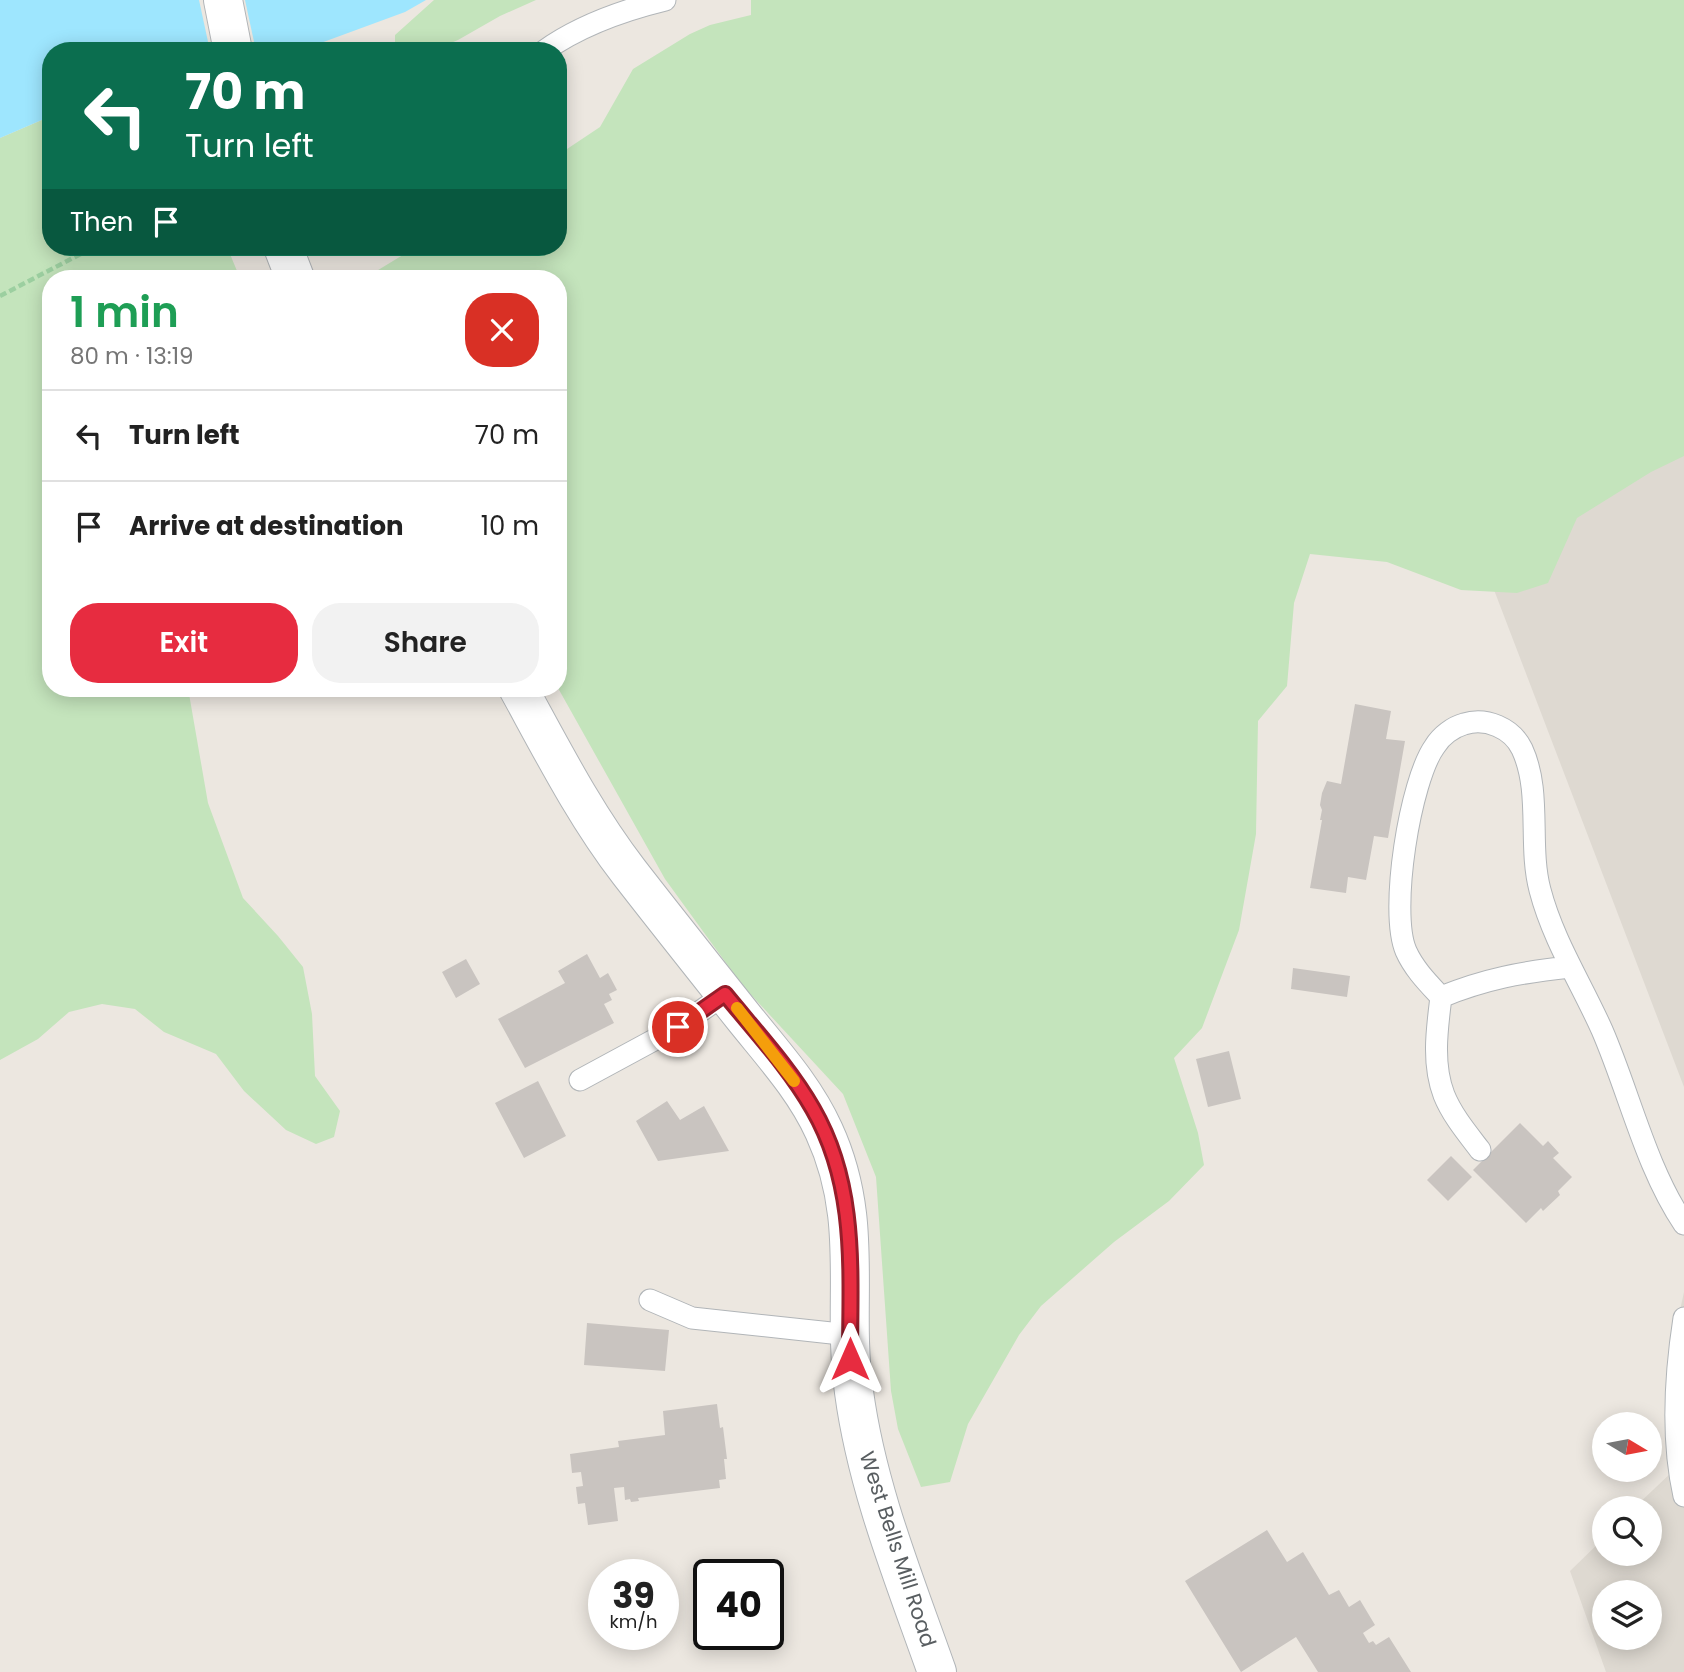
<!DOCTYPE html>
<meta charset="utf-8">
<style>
:root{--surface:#fff;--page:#f2f2f2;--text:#222;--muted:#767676;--line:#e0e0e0;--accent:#e72c40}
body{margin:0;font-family:Poppins,sans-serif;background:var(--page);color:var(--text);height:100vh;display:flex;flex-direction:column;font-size:26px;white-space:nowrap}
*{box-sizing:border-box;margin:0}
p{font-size:23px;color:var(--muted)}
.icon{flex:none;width:38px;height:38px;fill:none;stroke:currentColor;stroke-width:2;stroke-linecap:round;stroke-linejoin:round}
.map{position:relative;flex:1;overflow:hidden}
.panel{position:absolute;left:42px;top:270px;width:525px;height:427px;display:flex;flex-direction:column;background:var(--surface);border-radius:28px;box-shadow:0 4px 18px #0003}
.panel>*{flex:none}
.hud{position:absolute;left:42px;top:42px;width:525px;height:214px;border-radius:28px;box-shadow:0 4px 18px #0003;background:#0b6e4f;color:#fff;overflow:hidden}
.needle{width:46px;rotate:100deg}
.controls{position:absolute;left:1592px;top:1412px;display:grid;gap:14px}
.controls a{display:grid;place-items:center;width:70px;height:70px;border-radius:50%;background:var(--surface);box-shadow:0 4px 18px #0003;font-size:35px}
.speed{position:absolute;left:588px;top:1559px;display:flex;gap:14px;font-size:35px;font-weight:700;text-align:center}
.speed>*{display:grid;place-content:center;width:91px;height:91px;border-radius:50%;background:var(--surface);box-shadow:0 4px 18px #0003;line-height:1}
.speed small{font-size:18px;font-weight:400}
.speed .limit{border:4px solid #111;border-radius:10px;background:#fff;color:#111}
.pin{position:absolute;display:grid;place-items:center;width:60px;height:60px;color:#fff;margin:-30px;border:4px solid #fff;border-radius:50%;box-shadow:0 2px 7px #0007}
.me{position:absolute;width:77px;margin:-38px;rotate:0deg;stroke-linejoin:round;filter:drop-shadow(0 0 5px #0008)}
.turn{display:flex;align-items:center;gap:24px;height:147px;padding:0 28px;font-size:32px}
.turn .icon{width:91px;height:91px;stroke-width:2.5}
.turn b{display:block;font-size:49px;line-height:60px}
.then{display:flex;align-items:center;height:66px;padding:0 28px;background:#0003;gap:14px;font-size:26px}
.round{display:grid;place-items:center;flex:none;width:74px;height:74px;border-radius:28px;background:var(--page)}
.overview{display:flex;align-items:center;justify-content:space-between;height:119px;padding:0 28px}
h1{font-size:42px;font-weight:600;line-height:52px;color:#1e9e55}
.cta{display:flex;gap:14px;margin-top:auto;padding:14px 28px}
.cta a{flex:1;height:80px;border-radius:28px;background:var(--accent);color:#fff;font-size:28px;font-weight:600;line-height:80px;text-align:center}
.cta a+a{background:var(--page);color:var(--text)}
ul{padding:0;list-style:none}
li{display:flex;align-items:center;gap:21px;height:91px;padding:0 28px;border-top:2px solid var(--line)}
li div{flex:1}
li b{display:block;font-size:26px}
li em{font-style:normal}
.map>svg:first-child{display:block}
.education{fill:#ded9d1;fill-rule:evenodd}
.green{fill:#c4e4bc}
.water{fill:#9ee6fe}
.pier{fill:#ece7e0}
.building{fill:#c9c4c0}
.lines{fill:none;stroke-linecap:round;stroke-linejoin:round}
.service-casing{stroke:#b1b5b8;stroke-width:23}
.tertiary-casing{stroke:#b1b5b8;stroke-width:40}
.path{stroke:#9ccfa0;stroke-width:4.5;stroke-dasharray:7 3.5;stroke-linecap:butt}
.service{stroke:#fff;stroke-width:21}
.tertiary{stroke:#fff;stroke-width:38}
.route-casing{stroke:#961d2a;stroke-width:18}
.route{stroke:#e72c40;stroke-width:12}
.slow{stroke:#f59e0b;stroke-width:12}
.labels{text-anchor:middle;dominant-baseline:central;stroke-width:6;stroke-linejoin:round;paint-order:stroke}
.street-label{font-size:21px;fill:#595e61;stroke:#fff}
</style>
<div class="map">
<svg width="1684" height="1672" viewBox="0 0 1684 1672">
<rect width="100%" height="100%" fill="#ece7e0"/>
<path class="education" d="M 1684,353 L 1684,1087 L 1478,548 Z
M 1684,1292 L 1684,1672 L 1606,1672 L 1570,1571 L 1605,1537 L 1605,1554 L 1650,1554 L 1650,1508 L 1634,1508 L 1673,1471 L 1673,1342 ZM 1605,1592 L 1650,1592 L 1650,1638 L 1605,1638 Z"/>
<path class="green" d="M 434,0 L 536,0 L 500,16 L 458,40 L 432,51 L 395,51 L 395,35 Z
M 751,0 L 1684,0 L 1684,456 L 1651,472 L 1577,518 L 1548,583 L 1517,593 L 1461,590 L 1387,562 L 1310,554 L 1294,603 L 1287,686 L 1258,721 L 1256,834 L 1239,930 L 1202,1028 L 1174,1058 L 1198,1133 L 1204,1165 L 1169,1201 L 1114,1242 L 1041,1306 L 1019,1335 L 968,1424 L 950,1482 L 921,1487 L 898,1429 L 891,1391 L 876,1177 L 843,1094 L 742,985 L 665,879 L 558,688 L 558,278 L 365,278 L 416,247 L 558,247 L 558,155 L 600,127 L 633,69 L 690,34 L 710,25 L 751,15 Z
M 51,116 L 51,247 L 227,247 L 240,278 L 51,278 L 51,688 L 188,688 L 208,803 L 243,898 L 278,936 L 303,967 L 312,1014 L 315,1076 L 340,1111 L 334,1137 L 316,1144 L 286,1130 L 244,1091 L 216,1054 L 164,1032 L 135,1009 L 102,1004 L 69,1012 L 38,1039 L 0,1060 L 0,138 Z"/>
<path class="water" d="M 0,0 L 426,0 L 405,12 L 299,51 L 51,51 L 51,116 L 0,138 Z"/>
<path class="pier" d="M 199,0 L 245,0 L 256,51 L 210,51 Z"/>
<path class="building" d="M 1355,704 L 1391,711 L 1386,739 L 1405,741 L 1388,838 L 1374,836 L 1366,880 L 1348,877 L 1346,893 L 1310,888 L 1322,820 L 1320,820 L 1322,810 L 1320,805 L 1322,793 L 1327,781 L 1341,784 Z
M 587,954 L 600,978 L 608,973 L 617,990 L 609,994 L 612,1000 L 604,1004 L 614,1023 L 525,1068 L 498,1019 L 565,983 L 558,971 Z
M 466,959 L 480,984 L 456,998 L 442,972 Z
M 1293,968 L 1350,976 L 1347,997 L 1291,989 Z
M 1229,1051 L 1241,1099 L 1208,1107 L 1196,1059 Z
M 538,1081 L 566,1136 L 524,1158 L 495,1103 Z
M 667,1101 L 680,1120 L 704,1106 L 729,1151 L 658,1161 L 636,1121 Z
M 1520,1123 L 1543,1146 L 1548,1141 L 1559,1153 L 1553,1158 L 1572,1177 L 1558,1191 L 1560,1195 L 1543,1211 L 1541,1208 L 1526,1223 L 1473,1170 Z
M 1451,1156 L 1472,1177 L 1448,1201 L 1427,1180 Z
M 587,1323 L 669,1330 L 665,1371 L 584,1365 Z
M 717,1404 L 720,1428 L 723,1427 L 727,1459 L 724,1459 L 726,1479 L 719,1480 L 720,1488 L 638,1498 L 639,1501 L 631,1502 L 630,1499 L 625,1500 L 624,1487 L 614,1488 L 618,1521 L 588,1525 L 585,1503 L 578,1504 L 576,1487 L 583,1486 L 581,1472 L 572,1473 L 570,1454 L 619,1447 L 618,1441 L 665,1435 L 663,1411 Z
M 1267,1530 L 1287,1562 L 1303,1552 L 1329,1595 L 1339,1590 L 1349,1607 L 1360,1600 L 1375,1625 L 1363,1633 L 1369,1643 L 1373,1641 L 1376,1645 L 1389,1637 L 1411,1672 L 1318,1672 L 1296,1637 L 1241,1672 L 1185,1581 Z"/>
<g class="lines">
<g class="service-casing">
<path id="service" d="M 544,51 C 579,26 624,10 665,0
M 1441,997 C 1485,979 1522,972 1570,967
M 580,1080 L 678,1027 L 725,994
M 1480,1150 C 1467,1133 1452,1115 1444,1095 C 1432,1064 1437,1029 1441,997 C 1428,983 1414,969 1406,951 C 1389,912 1410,780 1435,746 C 1441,736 1453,727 1464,724 C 1486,717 1512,728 1522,749 C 1542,792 1528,845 1540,890 C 1553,940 1581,983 1602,1030 C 1629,1092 1646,1168 1684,1224
M 650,1300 L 692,1318 L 850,1335
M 1684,1318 C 1675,1376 1671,1438 1684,1496"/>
</g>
<g class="tertiary-casing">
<path id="tertiary" d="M 223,0 L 233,51
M 283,247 L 295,278
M 518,688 C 552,750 585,815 629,872 C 667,921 706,970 745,1019 C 774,1055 805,1089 824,1131 C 866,1222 841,1300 854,1392 C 867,1489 905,1581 937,1672"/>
</g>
<path class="path" d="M 0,296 L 94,247"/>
<use href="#service" class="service"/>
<use href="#tertiary" class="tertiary"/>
</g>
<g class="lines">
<g class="route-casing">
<path id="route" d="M 678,1027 L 725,994 C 755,1031 789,1067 813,1109 C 858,1187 850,1273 850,1359"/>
</g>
<use href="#route" class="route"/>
<path class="slow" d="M 737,1008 L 794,1081"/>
</g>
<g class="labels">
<g class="street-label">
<text transform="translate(898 1549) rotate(72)">West Bells Mill Road</text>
</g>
</g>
</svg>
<div class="controls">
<a><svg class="needle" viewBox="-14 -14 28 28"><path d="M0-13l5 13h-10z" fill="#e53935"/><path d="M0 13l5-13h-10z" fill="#767676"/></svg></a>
<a><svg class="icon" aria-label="search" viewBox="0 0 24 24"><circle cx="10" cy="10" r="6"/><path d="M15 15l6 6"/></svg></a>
<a><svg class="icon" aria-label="layers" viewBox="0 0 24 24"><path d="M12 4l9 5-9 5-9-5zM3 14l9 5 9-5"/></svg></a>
</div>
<div class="speed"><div>39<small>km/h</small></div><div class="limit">40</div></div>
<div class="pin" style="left:678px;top:1027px;background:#d93025"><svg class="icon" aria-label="arrive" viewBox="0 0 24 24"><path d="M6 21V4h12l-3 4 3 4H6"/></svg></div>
<svg class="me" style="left:850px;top:1359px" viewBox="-20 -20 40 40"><path d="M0-17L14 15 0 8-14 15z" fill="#e72c40" stroke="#fff" stroke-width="4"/></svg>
<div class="hud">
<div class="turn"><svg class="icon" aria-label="left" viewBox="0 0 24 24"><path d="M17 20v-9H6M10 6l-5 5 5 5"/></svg><div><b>70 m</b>Turn left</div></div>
<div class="then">Then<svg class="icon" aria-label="arrive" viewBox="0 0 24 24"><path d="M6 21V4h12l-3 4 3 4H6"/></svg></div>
</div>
<section class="panel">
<div class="overview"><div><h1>1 min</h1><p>80 m · 13:19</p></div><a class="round" style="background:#d93025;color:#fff"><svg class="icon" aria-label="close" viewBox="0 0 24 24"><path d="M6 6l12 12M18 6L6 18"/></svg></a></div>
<ul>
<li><svg class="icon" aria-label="left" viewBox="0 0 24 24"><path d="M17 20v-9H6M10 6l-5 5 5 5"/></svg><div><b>Turn left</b></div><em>70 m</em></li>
<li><svg class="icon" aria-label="arrive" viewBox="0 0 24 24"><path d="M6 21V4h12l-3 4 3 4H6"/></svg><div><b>Arrive at destination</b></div><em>10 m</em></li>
</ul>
<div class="cta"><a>Exit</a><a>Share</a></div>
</section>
</div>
